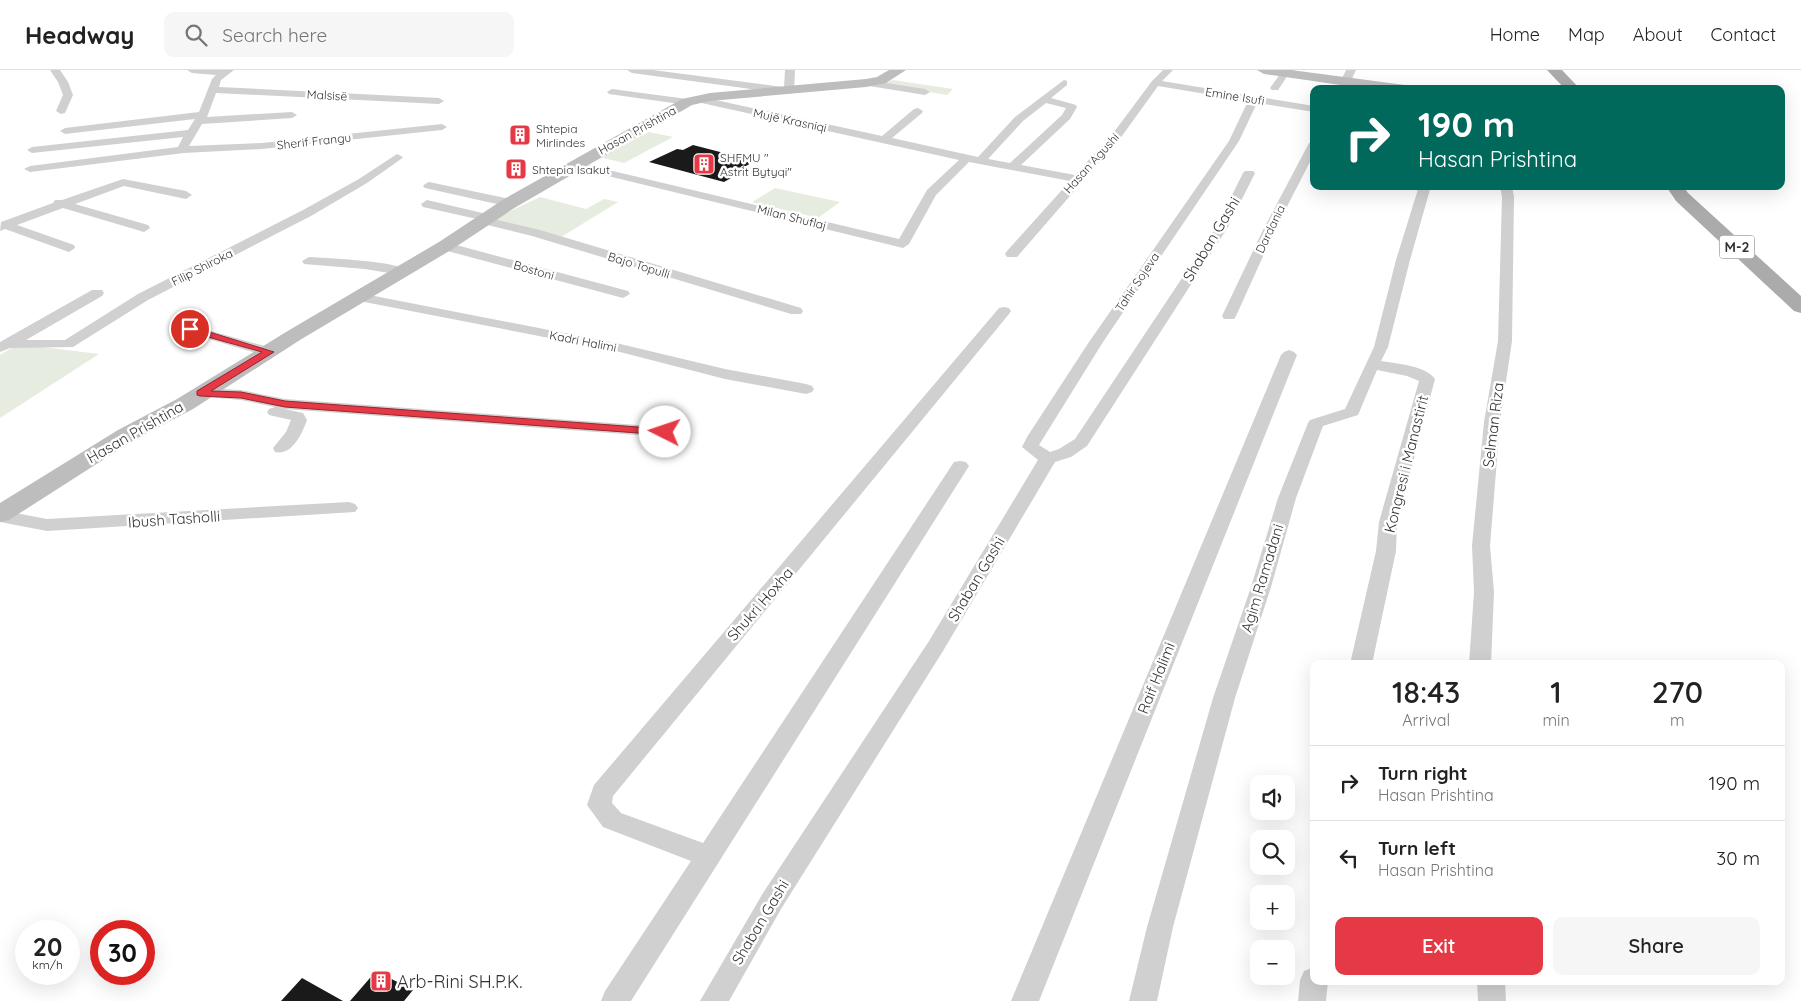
<!DOCTYPE html>
<meta charset="utf-8">
<style>
:root{--surface:#fff;--page:#f6f6f6;--text:#222;--muted:#767676;--line:#e0e0e0;--accent:#e63946}
body{margin:0;font-family:Quicksand,sans-serif;background:var(--page);color:var(--text);height:100vh;display:flex;flex-direction:column;font-size:19px;white-space:nowrap}
*{box-sizing:border-box;margin:0}
p{font-size:16px;color:var(--muted)}
.icon{flex:none;width:28px;height:28px;fill:none;stroke:currentColor;stroke-width:2;stroke-linecap:round;stroke-linejoin:round}
.map{position:relative;flex:1;overflow:hidden}
.side{position:absolute;left:1310px;top:590px;width:475px;height:325px;display:flex;flex-direction:column;background:var(--surface);border-radius:10px;box-shadow:0 5px 20px #0002}
.side>*{flex:none}
.hud{position:absolute;left:1310px;top:15px;width:475px;height:105px;border-radius:10px;box-shadow:0 5px 20px #0002;background:#00695c;color:#fff;overflow:hidden}
.fabs{position:absolute;left:1250px;top:705px;display:grid;gap:10px}
.fabs a{display:grid;place-items:center;width:45px;height:45px;border-radius:10px;background:var(--surface);box-shadow:0 5px 20px #0002;font-size:25px}
.speed{position:absolute;left:15px;top:850px;display:flex;gap:10px;font-size:25px;font-weight:700;text-align:center}
.speed>*{display:grid;place-content:center;width:65px;height:65px;border-radius:50%;background:var(--surface);box-shadow:0 5px 20px #0002;line-height:1}
.speed small{font-size:12px;font-weight:400}
.speed .limit{border:8px solid #d22;background:#fff;color:#111}
.pin{position:absolute;display:grid;place-items:center;width:42px;height:42px;color:#fff;margin:-21px;border:2px solid #fff;border-radius:50%;box-shadow:0 1px 5px #0007}
.me{position:absolute;width:55px;margin:-28px;rotate:274deg;stroke-linejoin:round;filter:drop-shadow(0 0 4px #0008)}
.turn{display:flex;align-items:center;gap:18px;height:105px;padding:0 25px;font-size:22px}
.turn .icon{width:65px;height:65px;stroke-width:2.5}
.turn b{display:block;font-size:35px;line-height:42px}
.eta{display:flex;justify-content:space-evenly;align-items:center;height:85px;text-align:center}
.eta b{font-size:30px;font-weight:600;line-height:35px}
.action{display:flex;gap:10px;margin-top:auto;padding:10px 25px}
.action a{flex:1;height:58px;border-radius:10px;background:var(--accent);color:#fff;font-size:20px;font-weight:600;line-height:58px;text-align:center}
.action a+a{background:var(--page);color:var(--text)}
ul{padding:0;list-style:none}
li{display:flex;align-items:center;gap:15px;height:75px;padding:0 25px;border-top:1px solid var(--line)}
li div{flex:1}
li b{display:block;font-size:19px}
li em{font-style:normal}
header{display:flex;align-items:center;gap:30px;box-sizing:border-box;height:70px;padding:0 25px;background:var(--surface);border-bottom:1px solid var(--line)}
header strong{font-size:24px}
nav{display:flex;gap:28px;margin-inline-start:auto;font-size:18px}
.search{width:350px;height:45px;background:var(--page);display:flex;align-items:center;gap:12px;box-sizing:border-box;padding:0 18px;border-radius:10px;color:var(--muted);font-size:19px}
.map>svg:first-child{display:block}
.green{fill:#e6ecdf}
.building{fill:#1a1a1a}
.lines{fill:none;stroke-linecap:round;stroke-linejoin:round}
.street{fill:#d0d0d0;fill-rule:evenodd}
.secondary{fill:#bdbdbd;fill-rule:evenodd}
.primary{fill:#ababab;fill-rule:evenodd}
.route{fill:#e63946;stroke:#96252e}
.labels{text-anchor:middle;dominant-baseline:central;stroke-width:5;stroke-linejoin:round;paint-order:stroke}
.far-street-label{font-size:12px;fill:#333;stroke:#fff}
.far-poi-label{font-size:12px;fill:#333;stroke:#fff;text-anchor:start}
.shield{fill:#fff;stroke:#707070;stroke-width:1}
.shield-label{font-size:14px;font-weight:bold;fill:#333}
.street-label{font-size:15px;fill:#333;stroke:#fff}
.near-poi-label{font-size:18px;fill:#333;stroke:#fff;text-anchor:start}
</style>
<header>
<strong>Headway</strong>
<div class="search"><svg class="icon" aria-label="search" viewBox="0 0 24 24"><circle cx="10" cy="10" r="6"/><path d="M15 15l6 6"/></svg>Search here</div>
<nav><a>Home</a><a>Map</a><a>About</a><a>Contact</a></nav>
</header>
<div class="map">
<svg width="1801" height="931" viewBox="0 0 1801 931">
<rect width="100%" height="100%" fill="#fff"/>
<path class="green" d="M 893,10 L 953,19 L 947,25 L 882,14 Z
M 649,62 L 673,67 L 624,93 L 599,87 Z
M 775,118 L 840,132 L 818,148 L 752,132 Z
M 540,127 L 586,139 L 604,129 L 618,132 L 558,169 L 490,151 Z
M 18,274 L 99,284 L 0,348 L 0,285 Z"/>
<path class="building" d="M 693,75 L 755,91 L 744,97 L 749,98 L 724,112 L 649,92 L 677,79 L 683,80 Z
M 376,901 L 413,920 L 404,931 L 350,931 Z
M 302,908 L 343,931 L 281,931 Z"/>
<g class="lines">
<path class="street" d="M 50,0 L 60,0 L 68,12 L 73,25 L 65,43 L 61,44 L 56,41 L 63,25 L 58,12 Z
M 187,0 L 234,0 L 221,10 L 219,17 L 439,28 L 444,31 L 439,34 L 216,23 L 207,47 L 292,42 L 297,45 L 292,48 L 202,54 L 189,76 L 262,73 L 442,54 L 447,57 L 442,60 L 262,79 L 184,83 L 30,102 L 24,99 L 30,96 L 178,77 L 183,67 L 32,83 L 27,80 L 32,77 L 188,60 L 195,49 L 65,64 L 60,61 L 65,58 L 199,42 L 212,9 L 216,5 L 192,3 Z
M 627,0 L 653,0 L 784,17 L 785,0 L 795,0 L 794,21 L 789,24 L 632,3 Z
M 1163,0 L 1173,0 L 1162,11 L 1314,36 L 1314,42 L 1257,33 L 1239,71 L 1103,272 L 1039,375 L 1050,382 L 1059,379 L 1075,369 L 1216,157 L 1243,103 L 1245,101 L 1253,101 L 1255,103 L 1228,157 L 1087,376 L 1071,387 L 1055,392 L 943,581 L 781,839 L 729,931 L 700,931 L 763,823 L 929,571 L 1038,390 L 1022,377 L 1027,367 L 1089,272 L 1229,71 L 1248,31 L 1158,16 L 1122,66 L 1017,187 L 1007,187 L 1005,184 L 1007,181 L 1070,111 L 969,92 L 936,125 L 909,174 L 903,178 L 575,98 L 569,95 L 575,92 L 899,169 L 927,120 L 959,90 L 697,32 L 692,29 L 697,26 L 882,66 L 914,39 L 918,38 L 923,41 L 922,43 L 892,68 L 978,87 L 1015,47 L 1064,10 L 1067,11 L 1067,15 L 1051,28 L 1076,35 L 1077,37 L 1070,49 L 1021,95 L 1075,105 L 1114,62 L 1152,11 ZM 1046,33 L 1066,38 L 1062,45 L 1010,93 L 988,89 L 1023,51 Z
M 1283,0 L 1295,0 L 1288,5 L 1278,20 L 1272,20 L 1270,18 Z
M 1346,0 L 1356,0 L 1347,19 L 1337,19 Z
M 866,10 L 925,19 L 930,22 L 925,25 L 863,15 L 863,11 Z
M 612,19 L 687,29 L 692,32 L 687,35 L 609,24 L 607,22 Z
M 1314,70 L 1314,84 L 1275,160 L 1236,246 L 1234,249 L 1224,249 L 1222,246 L 1263,160 L 1309,73 Z
M 397,84 L 403,87 L 401,89 L 367,113 L 311,146 L 148,230 L 73,277 L 10,278 L 0,282 L 0,272 L 92,220 L 102,220 L 104,223 L 102,226 L 26,270 L 65,270 L 138,224 L 303,140 L 359,109 Z
M 123,109 L 186,121 L 192,125 L 186,129 L 124,116 L 75,134 L 148,155 L 150,158 L 144,162 L 63,138 L 17,155 L 74,175 L 75,178 L 69,182 L 5,159 L 0,161 L 1,152 L 53,133 L 55,130 L 62,130 Z
M 429,112 L 510,129 L 516,133 L 510,137 L 425,118 L 423,116 L 425,114 Z
M 1419,116 L 1431,116 L 1410,190 L 1388,277 L 1381,291 C 1397,294 1425,295 1435,309 L 1397,452 L 1396,481 L 1372,594 L 1350,594 L 1376,481 L 1379,452 L 1419,311 L 1407,306 L 1377,300 L 1358,345 L 1323,356 L 1296,428 L 1271,517 L 1235,628 L 1173,857 L 1157,931 L 1129,931 L 1147,857 L 1213,628 L 1251,517 L 1278,428 L 1308,353 L 1310,350 L 1345,339 L 1374,277 L 1396,190 Z
M 1500,116 L 1512,116 L 1514,127 L 1512,271 L 1500,352 L 1490,476 L 1494,522 L 1491,594 L 1469,594 L 1474,522 L 1472,476 L 1484,352 L 1498,271 L 1502,127 Z
M 427,130 L 491,145 L 493,149 L 540,160 L 801,238 L 803,241 L 801,244 L 791,244 L 532,166 L 479,153 L 477,149 L 423,137 L 421,134 Z
M 445,172 L 628,221 L 630,224 L 623,228 L 440,179 L 439,176 L 440,173 Z
M 309,187 C 326,188 399,191 408,201 L 401,205 L 365,199 L 304,194 L 302,191 Z
M 359,223 L 616,273 L 725,299 L 806,314 L 812,316 L 814,319 L 812,322 L 806,324 L 725,309 L 616,281 L 354,230 L 352,227 Z
M 1004,237 L 1009,238 L 1011,241 L 1009,244 L 613,726 L 612,733 L 621,743 L 703,773 L 954,392 L 960,391 L 966,392 L 969,396 L 631,931 L 601,931 L 605,921 L 691,791 L 603,757 L 587,735 L 594,715 L 999,238 Z
M 190,255 L 275,279 L 278,282 L 275,285 L 270,287 L 185,262 L 183,259 L 185,256 Z
M 1289,280 L 1294,282 L 1297,285 L 1039,931 L 1011,931 L 1281,285 L 1284,282 Z
M 200,318 L 241,320 L 285,329 L 665,357 L 671,358 L 673,362 L 671,366 L 665,367 L 285,339 L 241,330 L 194,326 L 192,323 L 194,320 Z
M 275,337 L 303,343 L 307,350 C 302,364 292,386 275,382 L 273,378 L 286,362 L 291,350 L 269,345 L 267,342 L 269,339 Z
M 349,432 L 355,434 L 358,438 L 355,442 L 47,461 L 0,452 L 0,440 L 47,449 Z
M 1314,897 L 1314,911 L 1328,911 L 1326,931 L 1298,931 L 1300,910 L 1304,901 Z
M 1477,911 L 1505,911 L 1506,931 L 1478,931 Z"/>
<path class="secondary" d="M 889,0 L 906,0 L 886,13 L 866,17 L 710,31 L 692,35 L 516,137 L 451,180 L 300,270 L 193,339 L 134,370 L 9,450 L 0,452 L 0,433 L 118,360 L 177,329 L 286,262 L 439,172 L 504,129 L 682,29 L 710,23 L 866,9 L 877,7 Z
M 1257,0 L 1291,0 L 1405,15 L 1412,19 L 1368,19 L 1264,4 Z"/>
<path class="primary" d="M 1547,0 L 1562,0 L 1580,19 L 1565,19 Z
M 1666,116 L 1683,116 L 1688,123 L 1801,226 L 1801,243 L 1794,241 L 1676,131 Z"/>
</g>
<path class="route" d="M 190,256 L 274,282 L 211,321 L 241,322 L 285,331 L 665,359 L 670,362 L 665,365 L 285,337 L 241,328 L 200,326 L 197,325 L 197,321 L 262,282 L 186,261 L 186,257 Z"/>
<defs>
<g id="building-square" transform="scale(1.125)"><rect x="-9" y="-9" width="18" height="18" rx="4" fill="#e63946" stroke="#fff"/><path d="M-4-6H4V6H1V3H-1V6H-4ZM-2.5-4.3h1.7v1.8h-1.7ZM.8-4.3h1.7v1.8H.8ZM-2.5-1h1.7V.8h-1.7ZM.8-1h1.7V.8H.8Z" fill="#fff"/></g>
</defs>
<g fill-rule="evenodd">
<use href="#building-square" x="520" y="65"/>
<use href="#building-square" x="704" y="94"/>
<use href="#building-square" x="516" y="99"/>
<use href="#building-square" x="381" y="911"/>
</g>
<g class="labels">
<g class="far-street-label">
<text transform="translate(327 25) rotate(3)">Malsisë</text>
<text transform="translate(1235 26) rotate(9)">Emine Isufi</text>
<text transform="translate(790 50) rotate(12)">Mujë Krasniqi</text>
<text transform="translate(637 60) rotate(-29)">Hasan Prishtina</text>
<text transform="translate(314 71) rotate(-6)">Sherif Frangu</text>
<text transform="translate(1091 93) rotate(-48)">Hasan Agushi</text>
<text transform="translate(792 147) rotate(14)">Milan Shuflaj</text>
<text transform="translate(1270 159) rotate(-64)">Dardania</text>
<text transform="translate(639 195) rotate(17)">Bajo Topulli</text>
<text transform="translate(202 197) rotate(-27)">Filip Shiroka</text>
<text transform="translate(534 200) rotate(16)">Bostoni</text>
<text transform="translate(1137 212) rotate(-56)">Tahir Sojeva</text>
<text transform="translate(583 271) rotate(11)">Kadri Halimi</text>
</g>
<g class="far-poi-label">
<text x="536" y="58">Shtepia<tspan x="536" dy="14">Mirlindes</tspan></text>
<text x="720" y="87">SHFMU "<tspan x="720" dy="14">Astrit Bytyqi"</tspan></text>
<text x="532" y="99">Shtepia Isakut</text>
</g>
<rect class="shield" x="1719.5" y="165.5" width="35" height="23" rx="4"/>
<g class="shield-label">
<text x="1737" y="177">M-2</text>
</g>
<g class="street-label">
<text transform="translate(1211 169) rotate(-59)">Shaban Gashi</text>
<text transform="translate(1493 355) rotate(-83)">Selman Riza</text>
<text transform="translate(135 362) rotate(-30)">Hasan Prishtina</text>
<text transform="translate(1406 394) rotate(-76)">Kongresi i Manastirit</text>
<text transform="translate(174 449) rotate(-4)">Ibush Tasholli</text>
<text transform="translate(1262 508) rotate(-73)">Agim Ramadani</text>
<text transform="translate(976 509) rotate(-59)">Shaban Gashi</text>
<text transform="translate(760 534) rotate(-49)">Shukri Hoxha</text>
<text transform="translate(1156 608) rotate(-68)">Raif Halimi</text>
<text transform="translate(760 852) rotate(-59)">Shaban Gashi</text>
</g>
<g class="near-poi-label">
<text x="397" y="911">Arb-Rini SH.P.K.</text>
</g>
</g>
</svg>
<div class="fabs">
<a><svg class="icon" aria-label="sound" viewBox="0 0 24 24"><path d="M4 9h4l5-4v14l-5-4H4zM17 9q2 3 0 6"/></svg></a>
<a><svg class="icon" aria-label="search" viewBox="0 0 24 24"><circle cx="10" cy="10" r="6"/><path d="M15 15l6 6"/></svg></a>
<a>+</a>
<a>−</a>
</div>
<div class="speed"><div>20<small>km/h</small></div><div class="limit">30</div></div>
<div class="pin" style="left:190px;top:259px;background:#d93025"><svg class="icon" aria-label="arrive" viewBox="0 0 24 24"><path d="M6 21V4h12l-3 4 3 4H6"/></svg></div>
<svg class="me" style="left:665px;top:362px" viewBox="-20 -20 40 40"><circle r="19" fill="#fff"/><path d="M0-13L10 11 0 6-10 11z" fill="#e63946"/></svg>
<div class="hud">
<div class="turn"><svg class="icon" aria-label="right" viewBox="0 0 24 24"><path d="M7 20v-9h11M14 6l5 5-5 5"/></svg><div><b>190 m</b>Hasan Prishtina</div></div>
</div>
<section class="side">
<div class="eta">
<div><b>18:43</b><p>Arrival</p></div>
<div><b>1</b><p>min</p></div>
<div><b>270</b><p>m</p></div>
</div>
<ul>
<li><svg class="icon" aria-label="right" viewBox="0 0 24 24"><path d="M7 20v-9h11M14 6l5 5-5 5"/></svg><div><b>Turn right</b><p>Hasan Prishtina</p></div><em>190 m</em></li>
<li><svg class="icon" aria-label="left" viewBox="0 0 24 24"><path d="M17 20v-9H6M10 6l-5 5 5 5"/></svg><div><b>Turn left</b><p>Hasan Prishtina</p></div><em>30 m</em></li>
</ul>
<div class="action"><a>Exit</a><a>Share</a></div>
</section>
</div>
